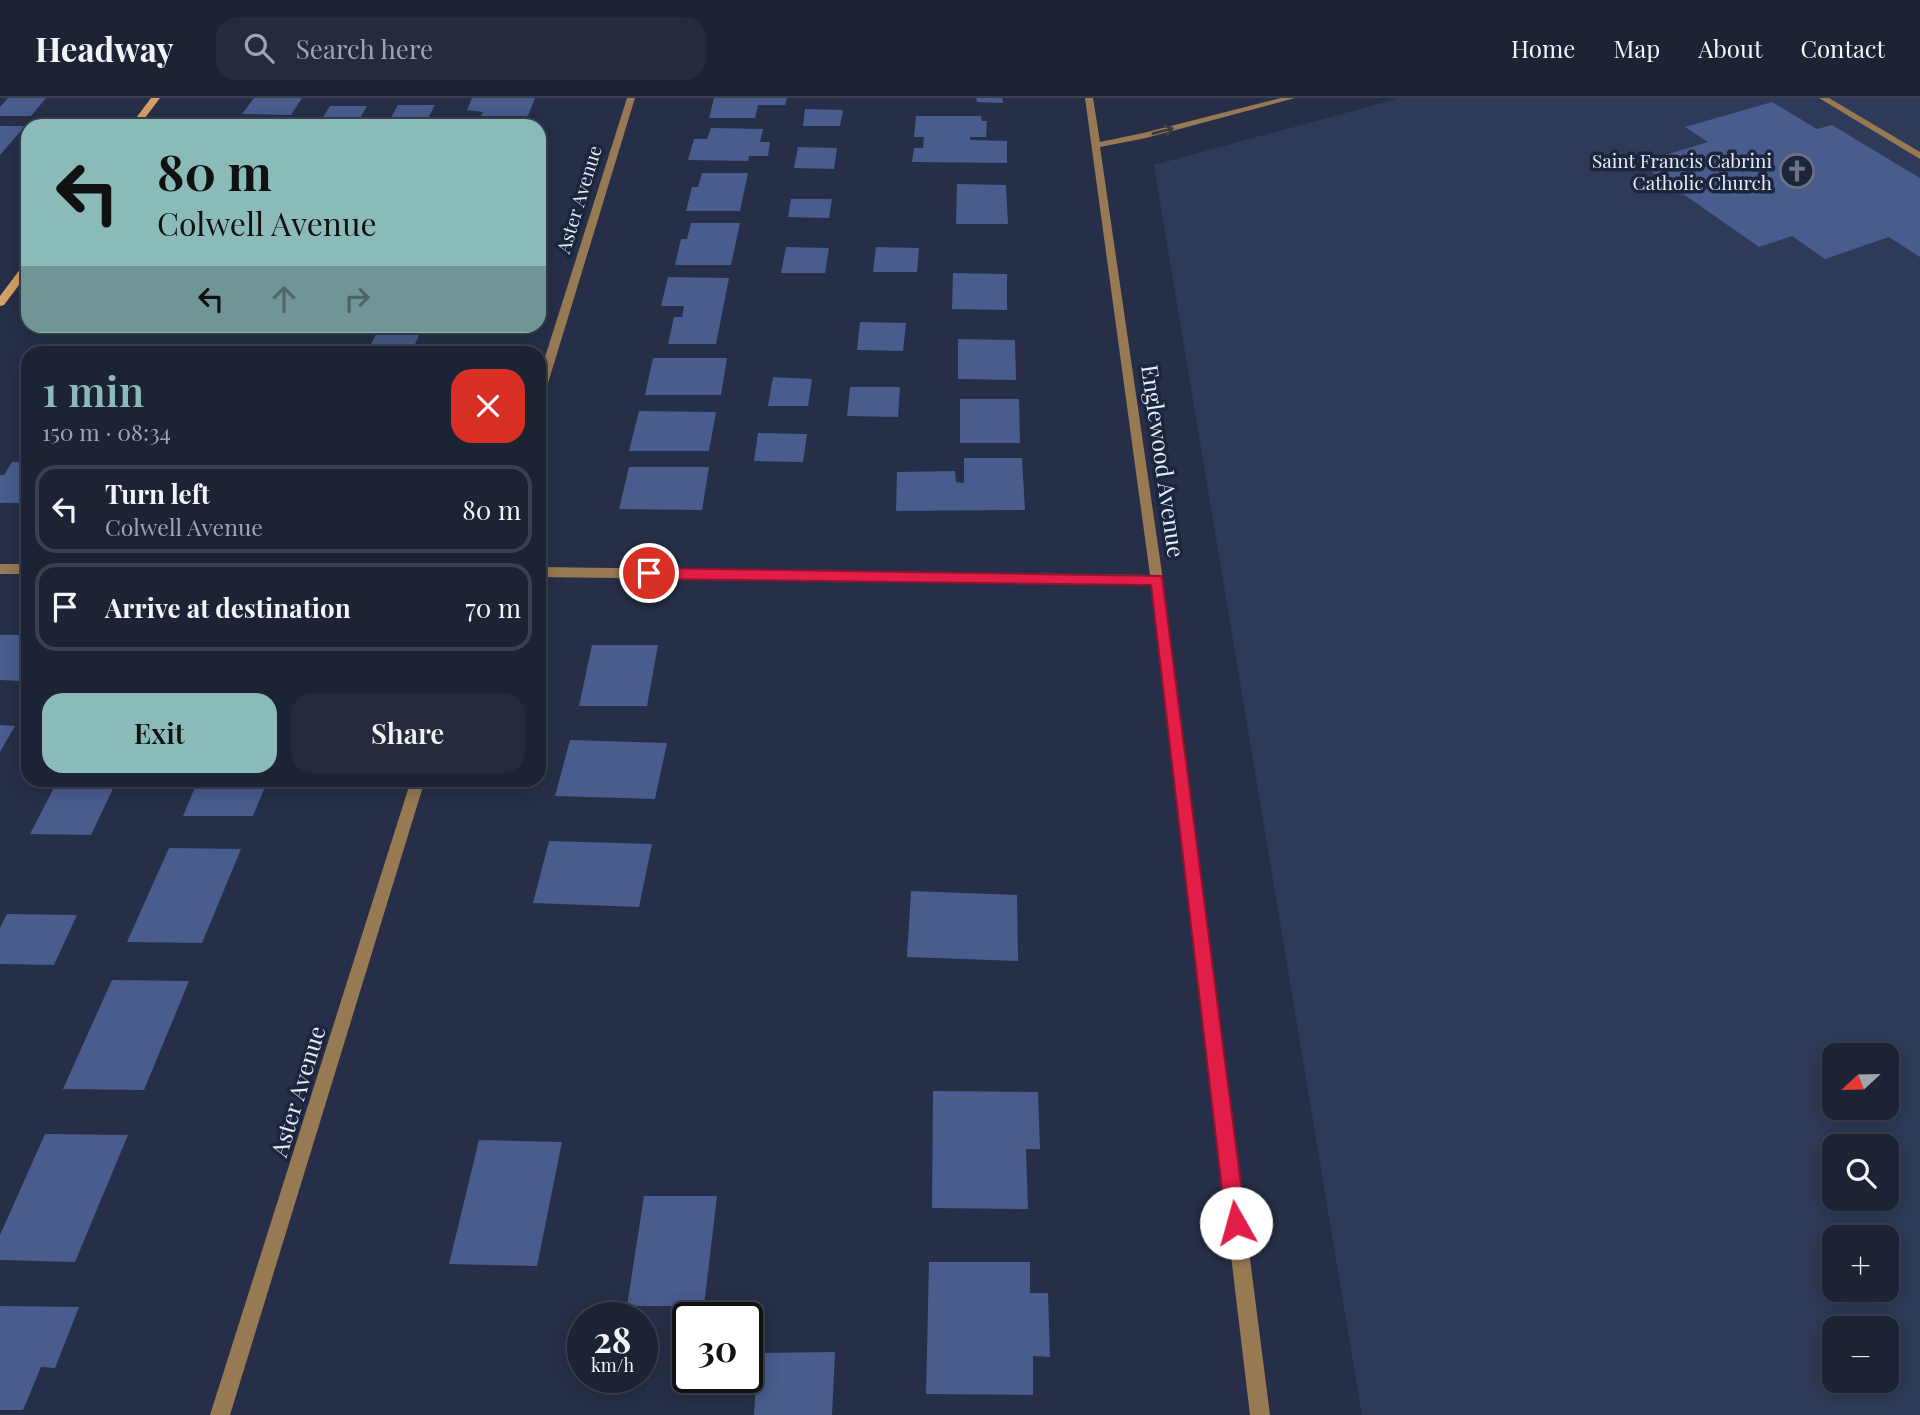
<!DOCTYPE html>
<meta charset="utf-8">
<style>
:root{--surface:#1c2335;--page:#252b3d;--text:#f1f3f6;--muted:#a0a4ad;--line:#3a4050;--accent:#8bbbb9}
body{margin:0;font-family:"Playfair Display",serif;background:var(--page);color:var(--text);height:100vh;display:flex;flex-direction:column;font-size:26px;white-space:nowrap}
*{box-sizing:border-box;margin:0}
p{font-size:23px;color:var(--muted)}
.icon{flex:none;width:38px;height:38px;fill:none;stroke:currentColor;stroke-width:2;stroke-linecap:round;stroke-linejoin:round}
.map{position:relative;flex:1;overflow:hidden}
.sheet{position:absolute;left:21px;top:248px;width:525px;height:441px;display:flex;flex-direction:column;background:var(--surface);border-radius:21px;box-shadow:0 4px 18px #0003,0 0 0 2px var(--line)}
.sheet>*{flex:none}
.guide{position:absolute;left:21px;top:21px;width:525px;height:214px;border-radius:21px;box-shadow:0 4px 18px #0003,0 0 0 2px var(--line);background:#8bbbb9;color:#111;overflow:hidden}
.needle{width:46px;rotate:248deg}
.fabs{position:absolute;left:1822px;top:945px;display:grid;gap:14px}
.fabs a{display:grid;place-items:center;width:77px;height:77px;border-radius:14px;background:var(--surface);box-shadow:0 4px 18px #0003,0 0 0 2px var(--line);font-size:35px}
.speed{position:absolute;left:567px;top:1204px;display:flex;gap:14px;font-size:35px;font-weight:700;text-align:center}
.speed>*{display:grid;place-content:center;width:91px;height:91px;border-radius:50%;background:var(--surface);box-shadow:0 4px 18px #0003,0 0 0 2px var(--line);line-height:1}
.speed small{font-size:18px;font-weight:400}
.speed .limit{border:4px solid #111;border-radius:10px;background:#fff;color:#111}
.pin{position:absolute;display:grid;place-items:center;width:60px;height:60px;color:#fff;margin:-30px;border:4px solid #fff;border-radius:50%;box-shadow:0 2px 7px #0007}
.me{position:absolute;width:77px;margin:-38px;rotate:353deg;stroke-linejoin:round;filter:drop-shadow(0 0 5px #0008)}
.turn{display:flex;align-items:center;gap:24px;height:147px;padding:0 21px;font-size:32px}
.turn .icon{width:91px;height:91px;stroke-width:2.5}
.turn b{display:block;font-size:49px;line-height:60px}
.lanes{display:flex;align-items:center;height:66px;padding:0 21px;background:#0003;justify-content:center;gap:35px;direction:ltr}
.lanes .off{opacity:.35}
.round{display:grid;place-items:center;flex:none;width:74px;height:74px;border-radius:21px;background:var(--page)}
.overview{display:flex;align-items:center;justify-content:space-between;height:119px;padding:0 21px}
h1{font-size:42px;font-weight:600;line-height:52px;color:var(--accent)}
.primary-button{display:flex;gap:14px;margin-top:auto;padding:14px 21px}
.primary-button a{flex:1;height:80px;border-radius:21px;background:var(--accent);color:#111;font-size:28px;font-weight:600;line-height:80px;text-align:center}
.primary-button a+a{background:var(--page);color:var(--text)}
ul{padding:0;list-style:none}
li{display:flex;align-items:center;gap:21px;height:88px;margin:0 14px 10px;padding:0 7px;border:4px solid var(--line);border-radius:21px}
li div{flex:1}
li b{display:block;font-size:26px}
li em{font-style:normal}
header{display:flex;align-items:center;gap:42px;box-sizing:border-box;height:98px;padding:0 35px;background:var(--surface);border-bottom:2px solid var(--line)}
header strong{font-size:33px}
nav{display:flex;gap:38px;margin-inline-start:auto;font-size:24px}
.search{width:490px;height:63px;background:var(--page);display:flex;align-items:center;gap:18px;box-sizing:border-box;padding:0 24px;border-radius:21px;color:var(--muted);font-size:26px}
.map>svg:first-child{display:block}
.built{fill:#2e3a57;fill-rule:evenodd}
.building{fill:#485c8d}
.lines{fill:none;stroke-linecap:round;stroke-linejoin:round}
.lane{fill:#977953;fill-rule:evenodd}
.street{fill:#977953;fill-rule:evenodd}
.secondary{fill:#d2a163;fill-rule:evenodd}
.oneway{stroke:#3b3a42}
.route{fill:#e11d48;stroke:#92132f;stroke-width:2}
.labels{text-anchor:middle;dominant-baseline:central;stroke-width:7;stroke-linejoin:round;paint-order:stroke}
.far-poi-label{font-size:19px;fill:#e3eaf9;stroke:#1c253c;text-anchor:end}
.far-street-label{font-size:19px;fill:#e3eaf9;stroke:#1c253c}
.street-label{font-size:23px;fill:#e3eaf9;stroke:#1c253c}
</style>
<header>
<strong>Headway</strong>
<div class="search"><svg class="icon" aria-label="search" viewBox="0 0 24 24"><circle cx="10" cy="10" r="6"/><path d="M15 15l6 6"/></svg>Search here</div>
<nav><a>Home</a><a>Map</a><a>About</a><a>Contact</a></nav>
</header>
<div class="map">
<svg width="1920" height="1317" viewBox="0 0 1920 1317">
<rect width="100%" height="100%" fill="#262f47"/>
<path class="built" d="M 1400,0 L 1920,0 L 1920,1317 L 1362,1317 L 1154,67 ZM 1834,957 L 1886,957 L 1886,1010 L 1834,1010 ZM 1834,1048 L 1886,1048 L 1886,1101 L 1834,1101 ZM 1834,1139 L 1886,1139 L 1886,1192 L 1834,1192 ZM 1834,1230 L 1886,1230 L 1886,1283 L 1834,1283 Z"/>
<path class="building" d="M 8,0 L 46,0 L 31,18 L 0,18 L 0,9 Z
M 254,0 L 302,0 L 291,17 L 242,16 Z
M 472,0 L 535,0 L 528,18 L 481,18 L 483,14 L 467,12 Z
M 714,0 L 787,0 L 785,7 L 758,7 L 755,20 L 709,20 Z
M 976,0 L 1002,0 L 1003,5 L 977,4 Z
M 1772,4 L 1817,31 L 1832,27 L 1920,80 L 1920,159 L 1889,139 L 1825,161 L 1792,138 L 1759,149 L 1639,65 L 1708,44 L 1685,29 Z
M 398,7 L 435,7 L 426,24 L 389,23 Z
M 330,8 L 367,8 L 358,24 L 320,24 Z
M 805,11 L 843,12 L 840,28 L 803,28 Z
M 916,18 L 981,18 L 982,23 L 987,23 L 986,39 L 970,39 L 970,42 L 1007,43 L 1007,65 L 912,64 L 914,50 L 923,50 L 924,39 L 914,39 Z
M 0,28 L 25,28 L 0,57 Z
M 711,30 L 763,31 L 760,44 L 770,44 L 768,58 L 749,58 L 748,63 L 688,62 L 694,41 L 707,41 Z
M 798,49 L 837,50 L 834,71 L 794,70 Z
M 702,75 L 748,75 L 740,113 L 686,113 L 692,89 L 698,89 Z
M 957,86 L 1006,87 L 1008,126 L 956,126 Z
M 791,101 L 832,101 L 829,120 L 788,119 Z
M 691,125 L 740,125 L 731,167 L 675,167 L 681,141 L 687,141 Z
M 786,149 L 829,150 L 825,175 L 781,175 Z
M 876,149 L 919,150 L 917,174 L 873,174 Z
M 953,175 L 1007,176 L 1007,212 L 952,211 Z
M 668,179 L 729,180 L 716,246 L 668,246 L 674,219 L 682,219 L 684,208 L 661,208 Z
M 860,224 L 906,225 L 903,253 L 857,252 Z
M 102,228 L 164,228 L 162,231 L 100,230 Z
M 380,228 L 423,228 L 412,253 L 368,252 Z
M 958,241 L 1015,242 L 1016,282 L 958,281 Z
M 90,249 L 152,250 L 149,256 L 86,256 Z
M 653,260 L 727,260 L 721,297 L 645,297 Z
M 773,279 L 812,281 L 808,308 L 768,308 Z
M 850,289 L 900,289 L 898,319 L 847,318 Z
M 960,301 L 1019,301 L 1020,345 L 960,345 Z
M 639,313 L 716,314 L 709,353 L 629,353 Z
M 758,335 L 807,336 L 803,364 L 754,363 Z
M 964,360 L 1022,360 L 1025,412 L 896,413 L 897,374 L 955,373 L 956,384 L 964,385 Z
M 12,364 L 28,364 L 28,405 L 0,405 L 0,377 L 4,377 Z
M 629,369 L 709,369 L 702,412 L 619,411 Z
M 0,537 L 28,537 L 28,568 L 20,583 L 0,582 Z
M 592,547 L 658,547 L 647,608 L 579,608 Z
M 0,627 L 15,628 L 0,654 Z
M 570,642 L 667,645 L 655,701 L 555,698 Z
M 58,682 L 117,682 L 91,737 L 30,736 Z
M 198,682 L 268,682 L 253,718 L 183,718 Z
M 549,743 L 652,746 L 639,809 L 533,805 Z
M 169,750 L 241,751 L 202,845 L 127,844 Z
M 911,793 L 1017,797 L 1018,863 L 907,859 Z
M 7,816 L 77,817 L 54,867 L 0,866 L 0,830 Z
M 112,882 L 189,883 L 144,992 L 63,991 Z
M 933,993 L 1038,994 L 1040,1051 L 1026,1051 L 1028,1111 L 932,1110 Z
M 45,1036 L 128,1037 L 75,1164 L 0,1162 L 0,1137 Z
M 479,1042 L 562,1044 L 537,1168 L 449,1166 Z
M 644,1098 L 717,1098 L 704,1208 L 627,1208 Z
M 929,1164 L 1030,1164 L 1030,1195 L 1048,1195 L 1050,1259 L 1033,1258 L 1033,1297 L 926,1296 Z
M 0,1208 L 79,1209 L 55,1270 L 41,1269 L 23,1312 L 0,1312 Z
M 835,1254 L 832,1317 L 754,1317 L 758,1255 Z"/>
<g class="lines">
<path class="lane" d="M 1819,0 L 1829,0 L 1920,54 L 1920,61 Z"/>
<path class="street" d="M 627,0 L 635,0 L 545,295 L 539,299 L 539,278 Z
M 1085,0 L 1093,0 L 1100,44 L 1143,35 L 1281,0 L 1295,0 L 1146,40 L 1100,49 L 1163,482 L 1270,1317 L 1250,1317 L 1151,487 L 539,479 L 539,469 L 1150,477 Z
M 0,466 L 28,466 L 28,476 L 0,476 Z
M 411,682 L 425,682 L 230,1317 L 210,1317 Z"/>
<path class="secondary" d="M 151,0 L 160,0 L 139,28 L 130,28 Z
M 28,165 L 28,175 L 4,207 L 0,208 L 0,198 L 24,166 Z"/>
</g>
<defs><path id="oneway-shaft" d="M-6 0H5M1.5-3L5.5 0L1.5 3" fill="none" stroke-width="1.6" stroke-linecap="round" stroke-linejoin="round" transform="scale(1.75)"/></defs>
<use class="oneway" href="#oneway-shaft" transform="translate(1163 33) rotate(-15)"/>
<path class="route" d="M 649,470 L 1162,478 L 1246,1125 L 1244,1132 L 1236,1135 L 1229,1132 L 1226,1125 L 1151,487 L 649,481 L 642,475 Z"/>
<defs>
<g id="church-ring" transform="scale(1.75)"><circle r="9.5" fill="#1c253c" stroke="#6b7280" stroke-width="1.5"/><path d="M-1.2-6h2.4v3.5h3.3v2.4h-3.3V6h-2.4V-.1h-3.3v-2.4h3.3Z" fill="#6b7280"/></g>
</defs>
<g fill-rule="evenodd">
<use href="#church-ring" x="1797" y="73"/>
</g>
<g class="labels">
<g class="far-poi-label">
<text x="1772" y="62">Saint Francis Cabrini<tspan x="1772" dy="22">Catholic Church</tspan></text>
</g>
<g class="far-street-label">
<text transform="translate(578 101) rotate(-73)">Aster Avenue</text>
</g>
<g class="street-label">
<text transform="translate(1164 363) rotate(82)">Englewood Avenue</text>
<text transform="translate(297 993) rotate(-73)">Aster Avenue</text>
</g>
</g>
</svg>
<div class="fabs">
<a><svg class="needle" viewBox="-14 -14 28 28"><path d="M0-13l5 13h-10z" fill="#e53935"/><path d="M0 13l5-13h-10z" fill="#a0a4ad"/></svg></a>
<a><svg class="icon" aria-label="search" viewBox="0 0 24 24"><circle cx="10" cy="10" r="6"/><path d="M15 15l6 6"/></svg></a>
<a>+</a>
<a>−</a>
</div>
<div class="speed"><div>28<small>km/h</small></div><div class="limit">30</div></div>
<div class="pin" style="left:649px;top:475px;background:#d93025"><svg class="icon" aria-label="arrive" viewBox="0 0 24 24"><path d="M6 21V4h12l-3 4 3 4H6"/></svg></div>
<svg class="me" style="left:1236px;top:1125px" viewBox="-20 -20 40 40"><circle r="19" fill="#fff"/><path d="M0-13L10 11 0 6-10 11z" fill="#e11d48"/></svg>
<div class="guide">
<div class="turn"><svg class="icon" aria-label="left" viewBox="0 0 24 24"><path d="M17 20v-9H6M10 6l-5 5 5 5"/></svg><div><b>80 m</b>Colwell Avenue</div></div>
<div class="lanes"><svg class="icon" aria-label="left" viewBox="0 0 24 24"><path d="M17 20v-9H6M10 6l-5 5 5 5"/></svg><svg class="icon off" aria-label="ahead" viewBox="0 0 24 24"><path d="M12 20V5M6 11l6-6 6 6"/></svg><svg class="icon off" aria-label="right" viewBox="0 0 24 24"><path d="M7 20v-9h11M14 6l5 5-5 5"/></svg></div>
</div>
<section class="sheet">
<div class="overview"><div><h1>1 min</h1><p>150 m · 08:34</p></div><a class="round" style="background:#d93025;color:#fff"><svg class="icon" aria-label="close" viewBox="0 0 24 24"><path d="M6 6l12 12M18 6L6 18"/></svg></a></div>
<ul>
<li><svg class="icon" aria-label="left" viewBox="0 0 24 24"><path d="M17 20v-9H6M10 6l-5 5 5 5"/></svg><div><b>Turn left</b><p>Colwell Avenue</p></div><em>80 m</em></li>
<li><svg class="icon" aria-label="arrive" viewBox="0 0 24 24"><path d="M6 21V4h12l-3 4 3 4H6"/></svg><div><b>Arrive at destination</b></div><em>70 m</em></li>
</ul>
<div class="primary-button"><a>Exit</a><a>Share</a></div>
</section>
</div>
